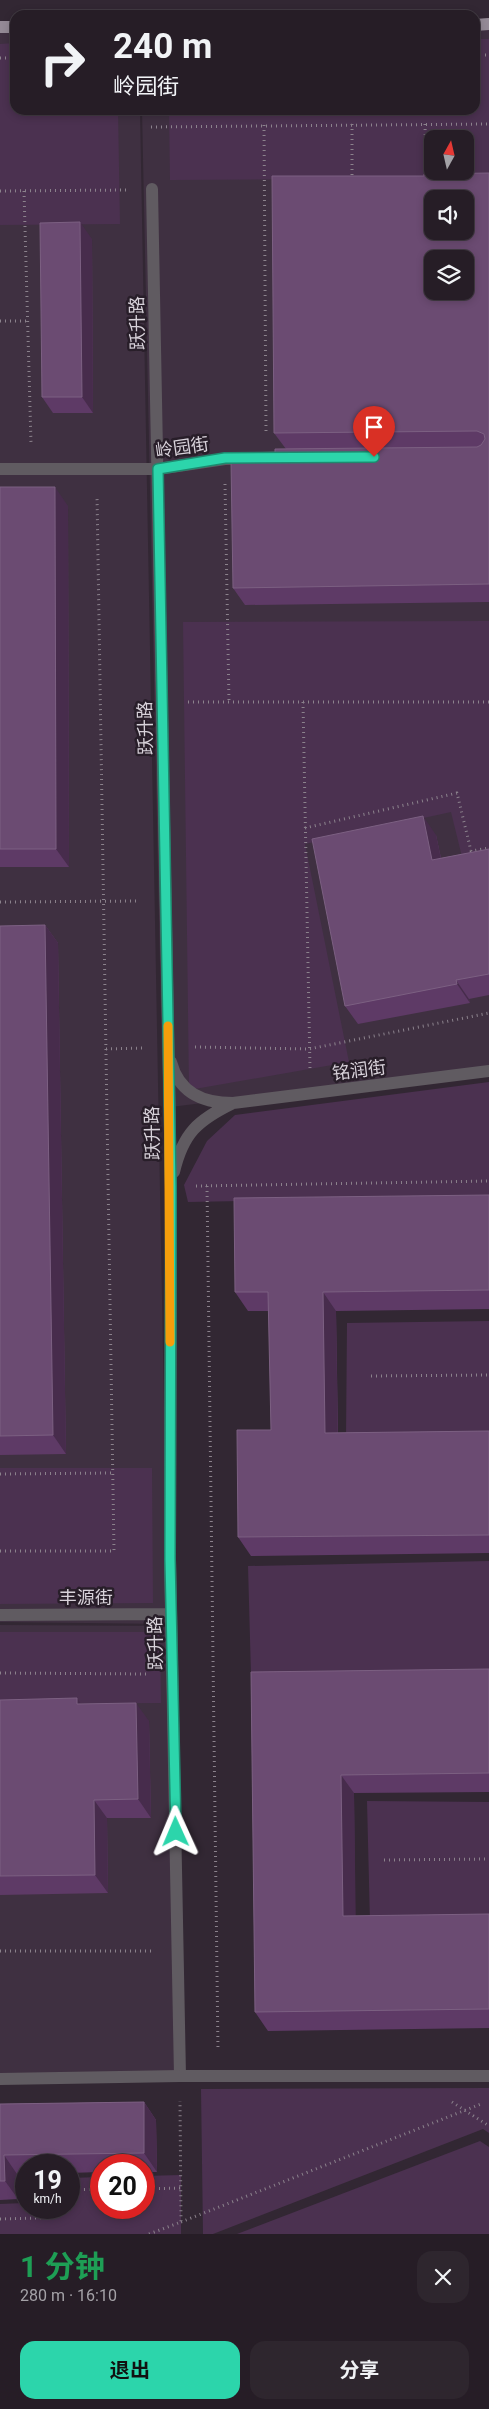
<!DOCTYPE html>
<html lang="zh">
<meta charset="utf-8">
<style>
:root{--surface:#261d26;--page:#2e262e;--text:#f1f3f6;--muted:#a4a2a7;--line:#423b43;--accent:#2cd5ab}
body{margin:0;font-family:Roboto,"Noto Sans SC",sans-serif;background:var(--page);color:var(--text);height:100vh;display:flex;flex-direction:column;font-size:19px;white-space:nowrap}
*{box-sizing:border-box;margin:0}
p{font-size:16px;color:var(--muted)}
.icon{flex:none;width:28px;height:28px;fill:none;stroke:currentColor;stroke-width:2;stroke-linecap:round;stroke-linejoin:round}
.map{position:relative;height:2234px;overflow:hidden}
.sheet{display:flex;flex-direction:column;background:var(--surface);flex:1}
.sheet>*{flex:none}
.banner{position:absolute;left:10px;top:10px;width:470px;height:105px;border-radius:15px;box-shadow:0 2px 8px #0003,0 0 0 1px var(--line);background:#261d26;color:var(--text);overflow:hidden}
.needle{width:32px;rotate:8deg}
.controls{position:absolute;left:424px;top:130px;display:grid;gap:10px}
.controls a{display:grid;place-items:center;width:50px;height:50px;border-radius:10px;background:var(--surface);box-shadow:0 2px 8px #0003,0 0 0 1px var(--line);font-size:25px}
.speed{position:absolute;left:15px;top:2154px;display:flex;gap:10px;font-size:25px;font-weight:700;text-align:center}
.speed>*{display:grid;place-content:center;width:65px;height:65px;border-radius:50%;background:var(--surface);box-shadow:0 2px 8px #0003,0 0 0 1px var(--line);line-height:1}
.speed small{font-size:12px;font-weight:400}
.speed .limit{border:8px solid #d22;background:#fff;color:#111}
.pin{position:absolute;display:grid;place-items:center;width:42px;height:42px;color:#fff;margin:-51px -21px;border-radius:50% 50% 50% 0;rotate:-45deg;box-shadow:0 0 5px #0007}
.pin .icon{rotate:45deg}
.me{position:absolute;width:55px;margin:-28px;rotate:359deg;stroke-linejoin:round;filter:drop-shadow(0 0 4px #0008)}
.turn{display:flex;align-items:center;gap:18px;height:105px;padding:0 20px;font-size:22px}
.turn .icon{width:65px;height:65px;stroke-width:2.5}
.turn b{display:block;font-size:35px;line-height:42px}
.round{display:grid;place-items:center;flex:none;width:52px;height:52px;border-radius:15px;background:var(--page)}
.overview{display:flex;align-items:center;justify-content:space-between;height:85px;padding:0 20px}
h1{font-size:30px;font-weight:700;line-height:38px;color:#1e9e55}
.action{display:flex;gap:10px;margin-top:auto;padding:10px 20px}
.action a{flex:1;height:58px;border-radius:15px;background:var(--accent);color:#111;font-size:20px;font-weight:700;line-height:58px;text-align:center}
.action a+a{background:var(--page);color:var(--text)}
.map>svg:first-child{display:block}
.built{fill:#3f3041;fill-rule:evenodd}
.green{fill:#4b3150;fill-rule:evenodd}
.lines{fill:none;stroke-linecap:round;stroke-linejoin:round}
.path{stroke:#8b828c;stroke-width:3;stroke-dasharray:1 4;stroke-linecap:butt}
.lane{stroke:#605b61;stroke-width:12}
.street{stroke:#605b61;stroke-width:12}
.primary{stroke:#948a96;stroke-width:12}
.wall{fill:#5e3a66}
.shaded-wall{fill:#472c4c}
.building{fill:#6b4b72;stroke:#7c6082;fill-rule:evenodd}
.route-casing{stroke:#1d8a6f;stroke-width:12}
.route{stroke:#2cd5ab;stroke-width:9}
.slow{stroke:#f59e0b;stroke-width:9}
.labels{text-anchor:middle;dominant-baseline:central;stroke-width:5;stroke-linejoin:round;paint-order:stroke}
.street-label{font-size:18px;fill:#d8d2da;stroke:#281e29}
</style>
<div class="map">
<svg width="489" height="2234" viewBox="0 0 489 2234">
<rect width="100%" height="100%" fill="#322733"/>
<path class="built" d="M 475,28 L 489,28 L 489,1067 L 163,1108 L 142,110 L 475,110 ZM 432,139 L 465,139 L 465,171 L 432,171 ZM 432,199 L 465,199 L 465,231 L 432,231 ZM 432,259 L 465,259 L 465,291 L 432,291 Z
M 0,32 L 15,32 L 15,110 L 140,110 L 168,1624 L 0,1622 Z
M 0,1625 L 169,1626 L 177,2072 L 0,2076 Z"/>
<path class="green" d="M 475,39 L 489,39 L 489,178 L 170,180 L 169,110 L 475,110 ZM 432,139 L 465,139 L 465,171 L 432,171 Z
M 15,43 L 15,110 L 118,110 L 120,224 L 0,225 L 0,44 Z
M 489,621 L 489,856 L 463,861 L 451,812 L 305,844 L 349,1062 L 189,1090 L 183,622 Z
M 489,1082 L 489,1196 L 188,1202 L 184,1185 L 207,1141 L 235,1115 Z
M 489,1321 L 489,1438 L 346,1438 L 347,1323 Z
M 0,1468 L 152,1468 L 153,1603 L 0,1604 Z
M 489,1561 L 489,1677 L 251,1675 L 248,1566 Z
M 0,1632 L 160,1632 L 161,1703 L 0,1704 Z
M 367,1801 L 489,1802 L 489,1920 L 370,1923 Z
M 489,2088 L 489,2133 L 483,2129 L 213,2234 L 203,2234 L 201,2089 Z
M 480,2141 L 489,2147 L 489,2234 L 237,2234 Z
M 181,2175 L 181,2234 L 0,2234 L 0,2204 L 25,2203 L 25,2179 L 26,2208 L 69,2208 L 69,2178 L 101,2177 L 101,2208 L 144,2208 L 144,2176 Z"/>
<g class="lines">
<path class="path" d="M 475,55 L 489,55
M 0,58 L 15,58
M 352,124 L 352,179
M 425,124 L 426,176
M 264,125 L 266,432
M 151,127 L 489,124
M 0,191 L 127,190
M 24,191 L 31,443
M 0,321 L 28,321
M 225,484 L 229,702
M 188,702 L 489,702
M 303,702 L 310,1069
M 305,828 L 457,793 L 471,851 L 489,848
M 0,902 L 139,901
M 195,1047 L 309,1049 L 489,1013
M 106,1049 L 143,1048
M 196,1186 L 489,1181
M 207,1186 L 218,2051
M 371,1376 L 489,1375
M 0,1474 L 113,1473
M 0,1551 L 114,1551 L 97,496
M 0,1673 L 147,1674
M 384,1860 L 489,1859
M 0,1951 L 152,1951
M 452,2102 L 489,2126
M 144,2189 L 181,2188
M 69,2190 L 101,2189
M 0,2219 L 40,2218 L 39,2208
M 181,2222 L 481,2104
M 149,2234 L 181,2222 L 180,2101"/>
<path class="lane" d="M 152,189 L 171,1187 L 170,1559 L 180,2076
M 0,469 L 158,469 L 225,459 L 292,457
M 171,1062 C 179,1093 203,1103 233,1103 C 198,1120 183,1133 174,1172
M 233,1103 L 489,1071
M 0,1615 L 171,1614"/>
<path class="street" d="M 0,2079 L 180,2076 L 489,2076"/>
<path class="primary" d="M 475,25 L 489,24
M 0,27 L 15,27"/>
</g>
<path class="wall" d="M 489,173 L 489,602 L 245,605 L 233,588 L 275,460 L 286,449 L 274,433 L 424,176 Z
M 92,239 L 93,413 L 53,413 L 42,397 Z
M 0,487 L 68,506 L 69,867 L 0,867 Z
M 436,835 L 441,858 L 489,849 L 489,995 L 469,999 L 470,1003 L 358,1024 L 345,1006 Z
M 45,925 L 58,943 L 66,1454 L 0,1455 L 0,926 Z
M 489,1195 L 489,1309 L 336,1311 L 338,1433 L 489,1431 L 489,1553 L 251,1556 L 238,1537 L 271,1430 L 269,1311 L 248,1311 L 235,1292 Z
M 489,1669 L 489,1792 L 354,1793 L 355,1916 L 489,1914 L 489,2028 L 268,2031 L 255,2012 L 251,1672 Z
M 0,1700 L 81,1704 L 149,1721 L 151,1818 L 107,1818 L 108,1893 L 0,1895 Z
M 144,2102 L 156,2120 L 157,2172 L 144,2172 L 144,2165 L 101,2165 L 101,2172 L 69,2173 L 69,2165 L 26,2165 L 26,2174 L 17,2174 L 18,2199 L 0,2200 L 0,2104 Z"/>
<path class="shaded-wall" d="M 80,222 L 92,239 L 93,413 L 82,397 Z
M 55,487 L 68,506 L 69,867 L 56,849 Z
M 423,816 L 436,835 L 445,878 L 432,860 Z
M 45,925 L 58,943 L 66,1454 L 53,1435 Z
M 456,980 L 469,999 L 470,1003 L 457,984 Z
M 323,1292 L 336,1311 L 338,1451 L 325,1433 Z
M 77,1698 L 90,1717 L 77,1704 Z
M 136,1703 L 149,1721 L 151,1818 L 138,1799 Z
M 341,1775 L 354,1793 L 356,1934 L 343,1916 Z
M 94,1800 L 107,1818 L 108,1893 L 95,1875 Z
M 144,2102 L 156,2120 L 157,2172 L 144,2153 Z
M 4,2155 L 17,2174 L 18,2199 L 5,2181 Z"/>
<path class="building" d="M 489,173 L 489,584 L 233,588 L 231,461 L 275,460 L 275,449 L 477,447 L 481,445 L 485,439 L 484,434 L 477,431 L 274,433 L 272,176 L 424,176 L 424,174 ZM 432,199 L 465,199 L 465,231 L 432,231 ZM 432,259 L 465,259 L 465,291 L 432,291 Z
M 80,222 L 82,397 L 42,397 L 40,223 Z
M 0,487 L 55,487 L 56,849 L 0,849 Z
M 423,816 L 432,860 L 489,849 L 489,974 L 456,980 L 457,984 L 345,1006 L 312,839 Z
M 45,925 L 53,1435 L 0,1436 L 0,926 Z
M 489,1195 L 489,1290 L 323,1292 L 325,1433 L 489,1431 L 489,1535 L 238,1537 L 237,1430 L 271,1430 L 268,1292 L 235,1292 L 234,1198 Z
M 489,1669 L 489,1773 L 341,1775 L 343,1916 L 489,1914 L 489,2009 L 255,2012 L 251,1672 Z
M 77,1698 L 77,1704 L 136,1703 L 138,1799 L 94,1800 L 95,1875 L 0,1876 L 0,1700 Z
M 144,2102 L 144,2153 L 4,2155 L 5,2181 L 0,2181 L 0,2104 Z"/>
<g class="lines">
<g class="route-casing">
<path id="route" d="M 176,1832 L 170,1559 L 171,1187 L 158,469 L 225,458 L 374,457"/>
</g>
<use href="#route" class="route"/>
<path class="slow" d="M 168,1026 L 170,1342"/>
</g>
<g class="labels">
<g class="street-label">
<text transform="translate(137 323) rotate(-91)">跃升路</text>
<text transform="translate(182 447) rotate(-8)">岭园街</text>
<text transform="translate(145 728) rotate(-91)">跃升路</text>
<text transform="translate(359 1070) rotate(-7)">铭润街</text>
<text transform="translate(152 1133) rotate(-91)">跃升路</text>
<text x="86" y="1597">丰源街</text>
<text transform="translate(155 1643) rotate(-91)">跃升路</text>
</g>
</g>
</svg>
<div class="controls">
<a><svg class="needle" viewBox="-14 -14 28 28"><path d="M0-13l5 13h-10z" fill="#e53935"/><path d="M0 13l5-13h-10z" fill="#a4a2a7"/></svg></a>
<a><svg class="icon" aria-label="sound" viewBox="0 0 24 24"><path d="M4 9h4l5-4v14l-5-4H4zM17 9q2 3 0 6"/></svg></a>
<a><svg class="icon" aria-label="layers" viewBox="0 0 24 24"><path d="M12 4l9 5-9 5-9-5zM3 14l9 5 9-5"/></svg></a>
</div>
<div class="speed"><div>19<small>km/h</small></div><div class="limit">20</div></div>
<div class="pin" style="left:374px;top:457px;background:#d93025"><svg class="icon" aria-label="arrive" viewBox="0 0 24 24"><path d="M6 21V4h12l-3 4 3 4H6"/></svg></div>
<svg class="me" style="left:176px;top:1832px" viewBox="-20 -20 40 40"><path d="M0-17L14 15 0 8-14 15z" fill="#2cd5ab" stroke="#fff" stroke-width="4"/></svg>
<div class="banner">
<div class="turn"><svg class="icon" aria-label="right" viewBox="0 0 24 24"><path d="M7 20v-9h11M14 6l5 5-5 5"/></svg><div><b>240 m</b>岭园街</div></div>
</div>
</div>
<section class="sheet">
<div class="overview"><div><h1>1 分钟</h1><p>280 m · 16:10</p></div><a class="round"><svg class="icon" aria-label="close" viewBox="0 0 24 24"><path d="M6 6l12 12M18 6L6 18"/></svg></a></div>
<div class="action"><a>退出</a><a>分享</a></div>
</section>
